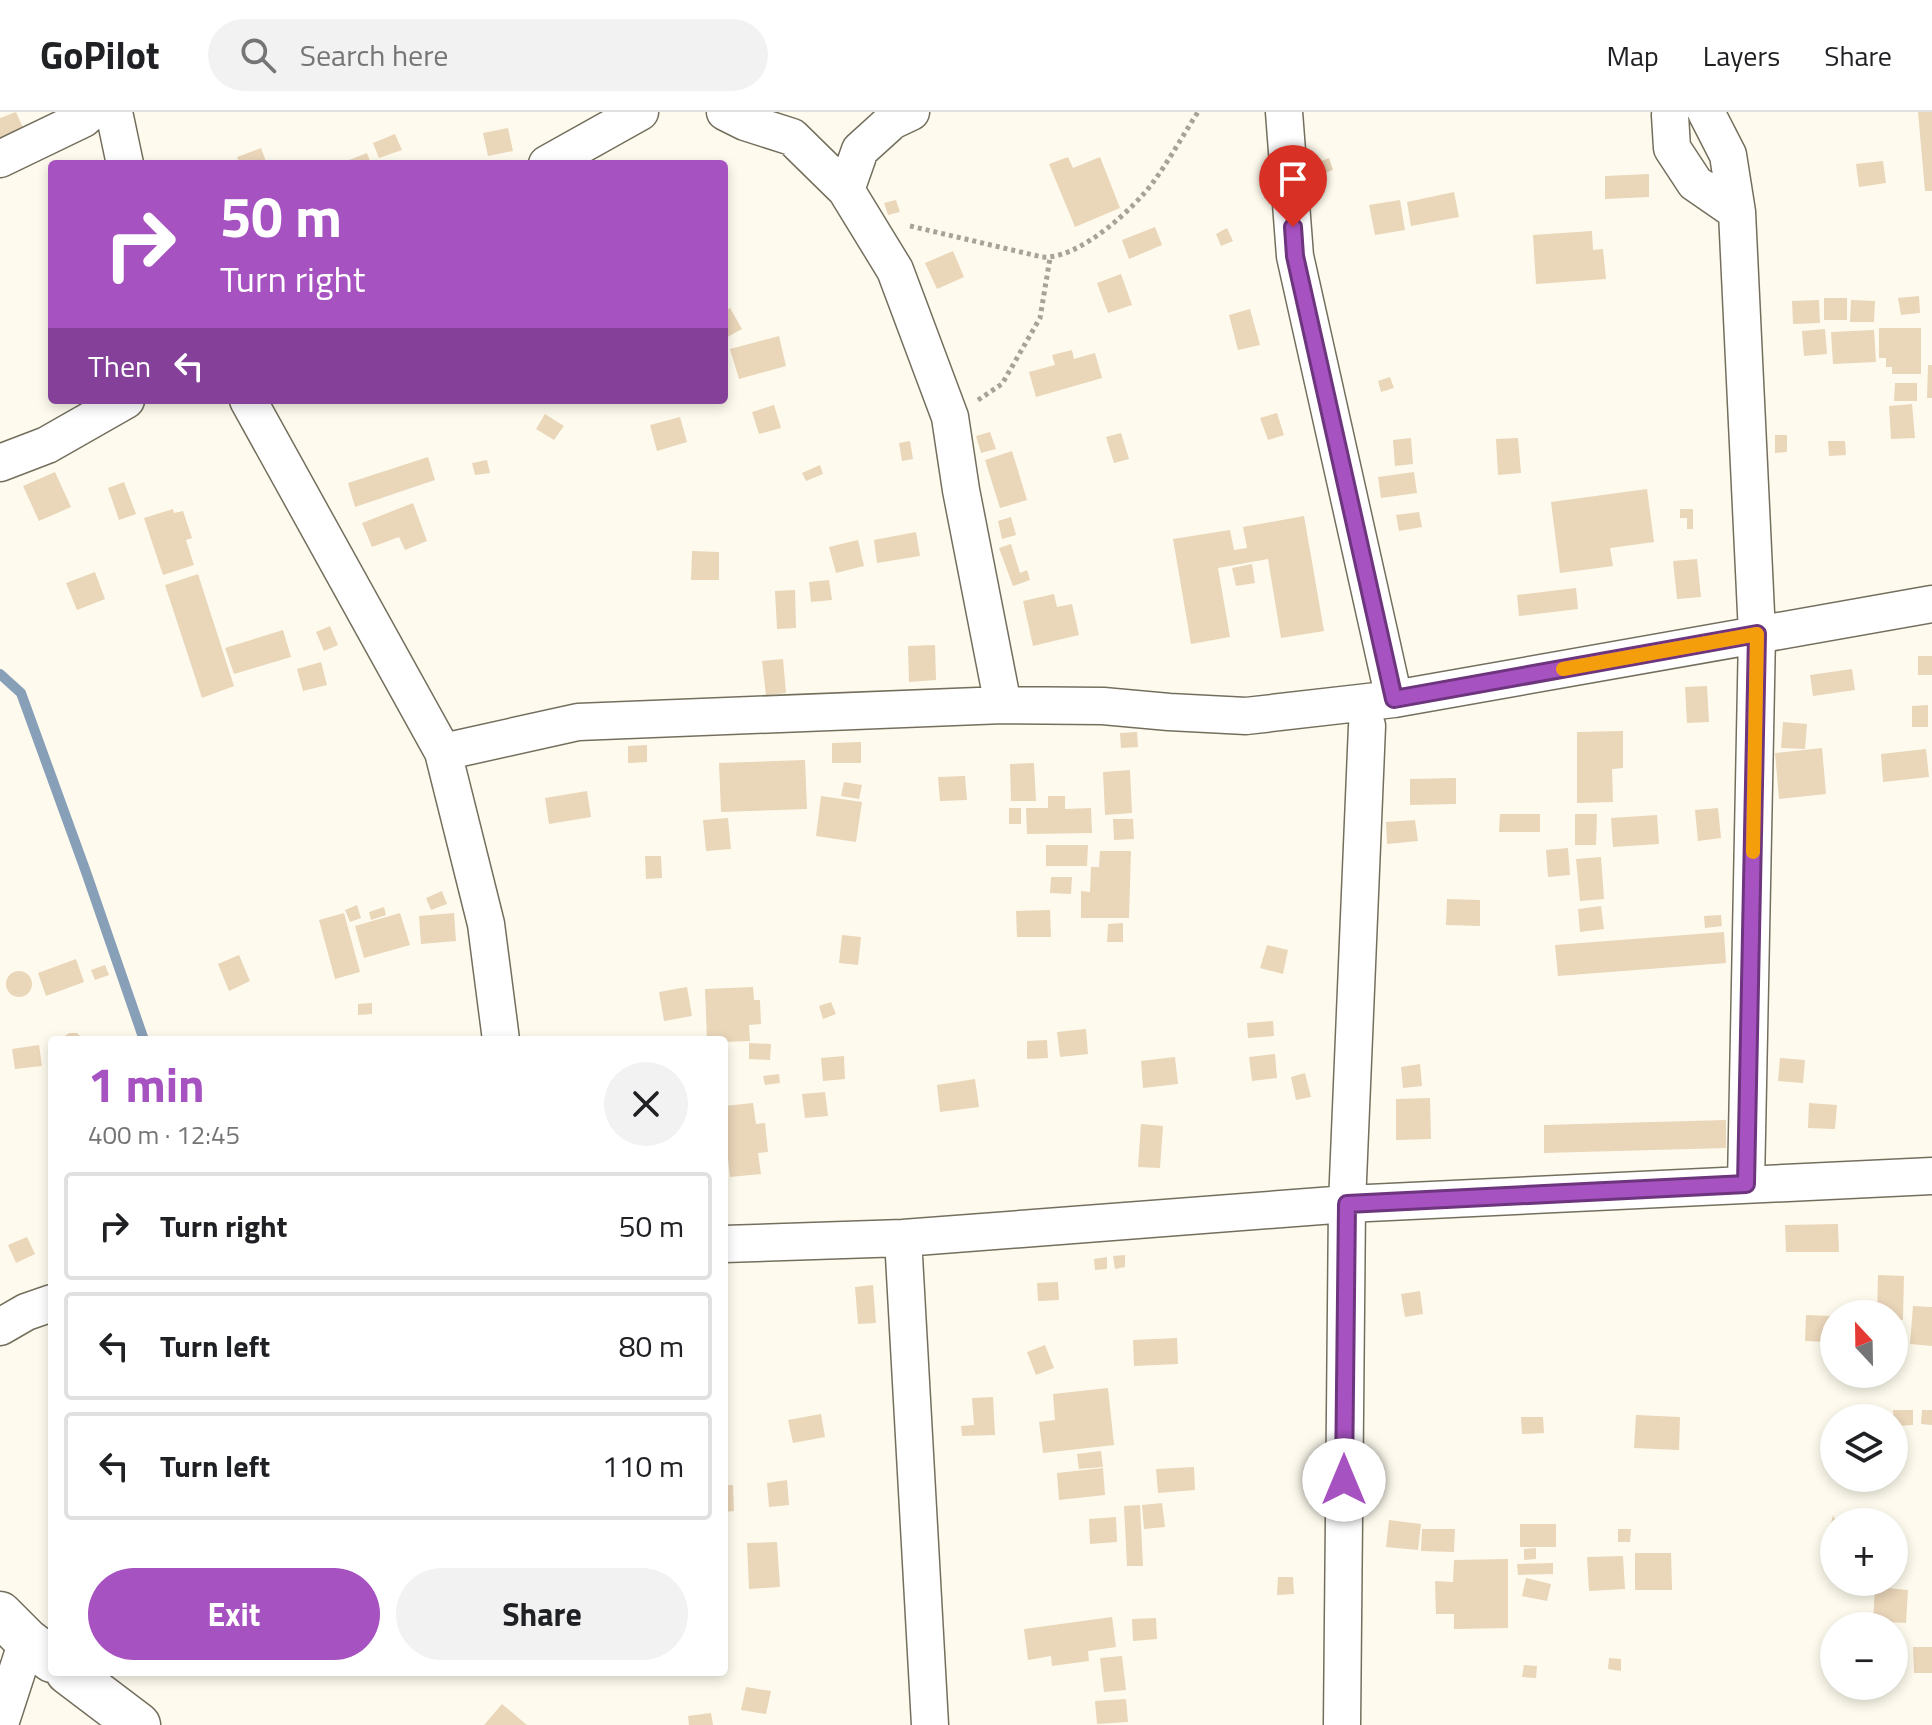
<!DOCTYPE html>
<meta charset="utf-8">
<style>
:root{--surface:#fff;--page:#f2f2f2;--text:#202124;--muted:#757577;--line:#e0e0e0;--accent:#a752c1}
body{margin:0;font-family:"Titillium Web",sans-serif;background:var(--page);color:var(--text);height:100vh;display:flex;flex-direction:column;font-size:30px;white-space:nowrap}
*{box-sizing:border-box;margin:0}
p{font-size:26px;color:var(--muted)}
.icon{flex:none;width:44px;height:44px;fill:none;stroke:currentColor;stroke-width:2;stroke-linecap:round;stroke-linejoin:round}
.map{position:relative;flex:1;overflow:hidden}
.panel{position:absolute;left:48px;top:924px;width:680px;height:640px;display:flex;flex-direction:column;background:var(--surface);border-radius:8px;box-shadow:0 4px 12px #0003}
.panel>*{flex:none}
.banner{position:absolute;left:48px;top:48px;width:680px;height:244px;border-radius:8px;box-shadow:0 4px 12px #0003;background:#a752c1;color:#fff;overflow:hidden}
.needle{width:52px;rotate:338deg}
.buttons{position:absolute;left:1820px;top:1188px;display:grid;gap:16px}
.buttons a{display:grid;place-items:center;width:88px;height:88px;border-radius:50%;background:var(--surface);box-shadow:0 4px 12px #0003;font-size:40px}
.pin{position:absolute;display:grid;place-items:center;width:68px;height:68px;color:#fff;margin:-82px -34px;border-radius:50% 50% 50% 0;rotate:-45deg;box-shadow:0 0 8px #0007}
.pin .icon{rotate:45deg}
.me{position:absolute;width:88px;margin:-44px;rotate:0deg;stroke-linejoin:round;filter:drop-shadow(0 0 6px #0008)}
.turn{display:flex;align-items:center;gap:28px;height:168px;padding:0 40px;font-size:36px}
.turn .icon{width:104px;height:104px;stroke-width:2.5}
.turn b{display:block;font-size:56px;line-height:68px}
.then{display:flex;align-items:center;height:76px;padding:0 40px;background:#0003;gap:16px;font-size:30px}
.round{display:grid;place-items:center;flex:none;width:84px;height:84px;border-radius:42px;background:var(--page)}
.head{display:flex;align-items:center;justify-content:space-between;height:136px;padding:0 40px}
h1{font-size:48px;font-weight:700;line-height:60px;color:var(--accent)}
.primary-button{display:flex;gap:16px;margin-top:auto;padding:16px 40px}
.primary-button a{flex:1;height:92px;border-radius:48px;background:var(--accent);color:#fff;font-size:32px;font-weight:700;line-height:92px;text-align:center}
.primary-button a+a{background:var(--page);color:var(--text)}
ul{padding:0;list-style:none}
li{display:flex;align-items:center;gap:24px;height:108px;margin:0 16px 12px;padding:0 24px;border:4px solid var(--line);border-radius:8px}
li div{flex:1}
li b{display:block;font-size:30px}
li em{font-style:normal}
header{display:flex;align-items:center;gap:48px;box-sizing:border-box;height:112px;padding:0 40px;background:var(--surface);border-bottom:2px solid var(--line)}
header strong{font-size:38px}
nav{display:flex;gap:44px;margin-inline-start:auto;font-size:28px}
.search{width:560px;height:72px;background:var(--page);display:flex;align-items:center;gap:20px;box-sizing:border-box;padding:0 28px;border-radius:44px;color:var(--muted);font-size:30px}
.map>svg:first-child{display:block}
.lines{fill:none;stroke-linecap:round;stroke-linejoin:round}
.stream{stroke:#889fb8;stroke-width:10}
.building{fill:#ead6b9}
.minor-casing{stroke:#746f5d;stroke-width:39}
.secondary-casing{stroke:#746f5d;stroke-width:47}
.path{stroke:#a6a398;stroke-width:5;stroke-dasharray:4 4;stroke-linecap:butt}
.minor{stroke:#fff;stroke-width:36}
.secondary{stroke:#fff;stroke-width:44}
.route-casing{stroke:#6d357d;stroke-width:20}
.route{stroke:#a752c1;stroke-width:14}
.slow{stroke:#f59e0b;stroke-width:14}
</style>
<header>
<strong>GoPilot</strong>
<div class="search"><svg class="icon" aria-label="search" viewBox="0 0 24 24"><circle cx="10" cy="10" r="6"/><path d="M15 15l6 6"/></svg>Search here</div>
<nav><a>Map</a><a>Layers</a><a>Share</a></nav>
</header>
<div class="map">
<svg width="1932" height="1613" viewBox="0 0 1932 1613">
<rect width="100%" height="100%" fill="#fefbee"/>
<g class="lines">
<path class="stream" d="M 0,562 L 21,581 L 86,760 L 144,928"/>
</g>
<path class="building" d="M 16,0 L 24,18 L 0,29 L 0,6 Z
M 1918,0 L 1932,0 L 1932,79 L 1925,79 Z
M 508,16 L 513,39 L 488,44 L 483,21 Z
M 395,22 L 402,38 L 379,46 L 373,31 Z
M 261,36 L 267,52 L 240,52 L 237,45 Z
M 367,41 L 371,52 L 339,52 Z
M 1068,45 L 1073,56 L 1100,45 L 1120,96 L 1075,115 L 1049,52 Z
M 1329,46 L 1333,58 L 1317,64 L 1313,52 Z
M 1883,49 L 1886,71 L 1859,75 L 1856,52 Z
M 1649,62 L 1649,85 L 1605,87 L 1605,64 Z
M 1454,80 L 1459,105 L 1411,114 L 1407,90 Z
M 896,88 L 900,100 L 888,103 L 884,91 Z
M 1400,88 L 1405,118 L 1375,123 L 1369,93 Z
M 1155,115 L 1162,133 L 1129,147 L 1122,128 Z
M 1227,116 L 1233,129 L 1221,134 L 1216,122 Z
M 1592,119 L 1593,138 L 1603,137 L 1606,167 L 1536,172 L 1533,123 Z
M 953,139 L 964,165 L 937,177 L 925,151 Z
M 1121,162 L 1132,193 L 1108,201 L 1097,171 Z
M 1919,184 L 1920,201 L 1901,203 L 1898,186 Z
M 1824,186 L 1847,186 L 1847,208 L 1824,208 Z
M 1819,188 L 1820,211 L 1793,212 L 1792,189 Z
M 1851,188 L 1875,189 L 1874,210 L 1850,210 Z
M 730,196 L 742,217 L 724,227 L 724,199 Z
M 1250,197 L 1260,233 L 1238,238 L 1229,203 Z
M 1879,216 L 1921,216 L 1921,262 L 1892,262 L 1892,255 L 1886,255 L 1886,246 L 1879,246 Z
M 1825,217 L 1827,242 L 1804,244 L 1802,219 Z
M 1874,218 L 1876,250 L 1833,252 L 1831,220 Z
M 779,224 L 786,254 L 739,267 L 730,237 Z
M 1072,238 L 1074,247 L 1095,241 L 1102,266 L 1036,285 L 1029,260 L 1055,253 L 1052,243 Z
M 1928,253 L 1932,253 L 1932,286 L 1927,286 Z
M 1390,265 L 1394,276 L 1381,280 L 1378,269 Z
M 1895,271 L 1917,271 L 1917,289 L 1894,289 Z
M 1912,292 L 1915,326 L 1891,327 L 1889,294 Z
M 774,293 L 781,316 L 759,322 L 752,300 Z
M 1277,301 L 1284,323 L 1268,328 L 1260,306 Z
M 545,302 L 564,314 L 554,328 L 536,317 Z
M 680,305 L 687,330 L 657,339 L 650,313 Z
M 990,320 L 996,337 L 981,341 L 976,324 Z
M 1121,321 L 1129,347 L 1114,351 L 1106,325 Z
M 1775,323 L 1787,323 L 1787,340 L 1775,341 Z
M 1411,326 L 1413,352 L 1395,354 L 1393,328 Z
M 1518,326 L 1521,361 L 1498,363 L 1496,327 Z
M 910,329 L 913,347 L 902,349 L 899,331 Z
M 1828,329 L 1845,329 L 1846,343 L 1829,344 Z
M 1012,339 L 1027,388 L 1000,396 L 985,348 Z
M 428,345 L 435,368 L 355,395 L 348,371 Z
M 487,348 L 490,361 L 475,363 L 472,351 Z
M 820,353 L 823,362 L 806,369 L 802,361 Z
M 55,360 L 71,395 L 39,409 L 23,374 Z
M 1414,360 L 1417,381 L 1381,386 L 1378,365 Z
M 124,370 L 136,402 L 119,408 L 108,376 Z
M 1647,377 L 1654,430 L 1610,436 L 1613,454 L 1560,461 L 1551,390 Z
M 413,391 L 427,429 L 405,438 L 399,425 L 372,435 L 362,411 Z
M 173,397 L 174,401 L 183,399 L 192,426 L 186,428 L 194,453 L 163,463 L 144,406 Z
M 1680,397 L 1693,397 L 1693,417 L 1687,417 L 1687,406 L 1680,406 Z
M 1419,400 L 1422,415 L 1399,419 L 1396,403 Z
M 1304,404 L 1324,519 L 1281,526 L 1268,447 L 1218,456 L 1230,525 L 1191,532 L 1173,427 L 1230,418 L 1234,438 L 1247,436 L 1243,415 Z
M 1011,405 L 1016,423 L 1002,427 L 998,409 Z
M 916,420 L 920,444 L 877,451 L 874,428 Z
M 858,428 L 864,454 L 836,461 L 829,435 Z
M 1011,432 L 1020,461 L 1027,458 L 1030,468 L 1013,474 L 999,436 Z
M 692,439 L 719,440 L 719,468 L 691,468 Z
M 1697,447 L 1701,485 L 1677,487 L 1673,449 Z
M 1252,452 L 1255,471 L 1236,474 L 1232,456 Z
M 95,460 L 105,487 L 77,498 L 66,471 Z
M 198,462 L 234,574 L 202,586 L 165,473 Z
M 829,468 L 832,488 L 811,490 L 809,470 Z
M 1576,476 L 1578,497 L 1519,504 L 1517,483 Z
M 795,478 L 796,516 L 777,517 L 775,479 Z
M 1054,482 L 1057,495 L 1072,492 L 1079,523 L 1033,534 L 1023,489 Z
M 330,514 L 338,533 L 324,539 L 316,520 Z
M 283,518 L 291,545 L 234,562 L 225,536 Z
M 935,533 L 936,568 L 909,570 L 908,534 Z
M 1918,544 L 1932,544 L 1932,563 L 1918,563 Z
M 783,547 L 786,581 L 766,583 L 762,549 Z
M 321,550 L 327,573 L 303,579 L 297,557 Z
M 1852,557 L 1855,578 L 1813,584 L 1810,563 Z
M 1707,574 L 1709,610 L 1687,611 L 1685,575 Z
M 1928,593 L 1928,615 L 1912,615 L 1912,594 Z
M 1783,610 L 1807,612 L 1805,637 L 1781,636 Z
M 1623,619 L 1623,656 L 1612,657 L 1613,690 L 1577,691 L 1577,620 Z
M 1137,620 L 1138,635 L 1121,636 L 1120,621 Z
M 861,630 L 861,651 L 832,651 L 832,631 Z
M 647,633 L 647,650 L 628,651 L 628,634 Z
M 1822,636 L 1826,682 L 1779,687 L 1775,641 Z
M 1926,637 L 1929,665 L 1883,670 L 1881,642 Z
M 805,648 L 807,697 L 721,700 L 719,651 Z
M 1034,651 L 1036,689 L 1011,689 L 1010,652 Z
M 1130,658 L 1132,701 L 1105,703 L 1103,660 Z
M 965,664 L 967,688 L 940,689 L 938,665 Z
M 1456,666 L 1456,692 L 1410,693 L 1410,667 Z
M 844,670 L 862,673 L 859,687 L 841,684 Z
M 587,679 L 591,705 L 549,712 L 545,686 Z
M 821,684 L 862,690 L 856,730 L 816,724 Z
M 1048,684 L 1065,684 L 1065,697 L 1091,696 L 1092,721 L 1027,722 L 1026,696 L 1048,696 Z
M 1009,696 L 1021,696 L 1021,712 L 1009,712 Z
M 1718,696 L 1721,726 L 1698,729 L 1695,698 Z
M 1500,702 L 1540,702 L 1540,720 L 1499,720 Z
M 1575,702 L 1597,702 L 1596,733 L 1575,733 Z
M 1657,703 L 1659,732 L 1613,735 L 1611,706 Z
M 728,706 L 731,737 L 706,739 L 703,708 Z
M 1113,707 L 1133,707 L 1134,727 L 1114,728 Z
M 1415,708 L 1418,729 L 1387,732 L 1386,710 Z
M 1046,733 L 1088,733 L 1087,754 L 1046,754 Z
M 1568,736 L 1570,763 L 1548,765 L 1546,738 Z
M 1100,739 L 1131,739 L 1129,806 L 1081,806 L 1081,779 L 1090,780 L 1091,755 L 1099,755 Z
M 645,744 L 661,744 L 662,766 L 646,767 Z
M 1601,745 L 1604,787 L 1580,789 L 1576,747 Z
M 1051,765 L 1072,765 L 1071,782 L 1050,781 Z
M 442,779 L 447,792 L 431,798 L 426,786 Z
M 1447,787 L 1480,788 L 1480,814 L 1446,813 Z
M 357,793 L 361,806 L 350,810 L 345,798 Z
M 1601,794 L 1604,817 L 1580,820 L 1578,797 Z
M 384,795 L 386,803 L 371,808 L 369,800 Z
M 1050,798 L 1051,825 L 1017,825 L 1016,799 Z
M 344,801 L 360,860 L 335,867 L 319,808 Z
M 400,801 L 410,833 L 364,846 L 355,814 Z
M 454,801 L 456,829 L 421,832 L 419,804 Z
M 1721,803 L 1722,814 L 1705,816 L 1704,804 Z
M 1123,811 L 1123,830 L 1107,830 L 1108,812 Z
M 1724,820 L 1726,851 L 1558,864 L 1555,833 Z
M 842,823 L 861,825 L 858,853 L 839,851 Z
M 1267,833 L 1288,838 L 1283,862 L 1260,856 Z
M 239,843 L 250,869 L 229,879 L 218,852 Z
M 76,847 L 84,870 L 46,884 L 38,861 Z
M 105,853 L 109,863 L 95,868 L 91,858 Z
M6 872a13 13 0 1 1 26 0a13 13 0 1 1-26 0Z
M 687,875 L 692,904 L 664,909 L 659,880 Z
M 753,875 L 754,888 L 760,888 L 761,912 L 749,913 L 750,929 L 724,930 L 724,928 L 707,928 L 705,877 Z
M 831,890 L 836,902 L 823,907 L 819,894 Z
M 372,891 L 372,902 L 358,903 L 358,892 Z
M 1273,909 L 1274,924 L 1248,926 L 1247,911 Z
M 1086,917 L 1088,942 L 1060,945 L 1057,920 Z
M 69,921 L 77,921 L 84,928 L 60,928 Z
M 1047,928 L 1048,946 L 1027,947 L 1027,929 Z
M 749,931 L 771,932 L 770,948 L 749,947 Z
M 39,933 L 42,954 L 15,957 L 12,937 Z
M 1275,942 L 1277,966 L 1252,969 L 1249,945 Z
M 844,944 L 845,967 L 823,969 L 821,946 Z
M 1175,945 L 1178,972 L 1143,976 L 1141,949 Z
M 1780,946 L 1805,948 L 1803,971 L 1778,969 Z
M 1420,952 L 1422,974 L 1403,976 L 1401,955 Z
M 1305,961 L 1311,985 L 1296,988 L 1291,965 Z
M 779,962 L 780,971 L 765,973 L 763,964 Z
M 975,967 L 979,995 L 940,1000 L 937,973 Z
M 825,980 L 828,1004 L 805,1006 L 802,982 Z
M 1430,986 L 1431,1027 L 1396,1028 L 1396,987 Z
M 753,991 L 756,1012 L 765,1011 L 768,1040 L 758,1041 L 761,1062 L 730,1065 L 724,1011 L 724,994 Z
M 1809,991 L 1837,993 L 1835,1017 L 1808,1016 Z
M 1726,1008 L 1726,1036 L 1544,1041 L 1544,1013 Z
M 1141,1012 L 1163,1014 L 1160,1056 L 1138,1055 Z
M 1838,1112 L 1839,1140 L 1786,1140 L 1785,1113 Z
M 27,1125 L 35,1142 L 16,1151 L 8,1133 Z
M 1125,1143 L 1125,1155 L 1115,1157 L 1113,1144 Z
M 1107,1145 L 1107,1157 L 1095,1158 L 1094,1147 Z
M 1878,1163 L 1904,1164 L 1903,1208 L 1894,1208 L 1894,1202 L 1877,1202 Z
M 1058,1170 L 1059,1188 L 1038,1189 L 1037,1171 Z
M 873,1173 L 876,1211 L 858,1212 L 855,1175 Z
M 1420,1179 L 1423,1202 L 1405,1205 L 1401,1182 Z
M 1913,1194 L 1932,1195 L 1932,1234 L 1910,1232 Z
M 1806,1203 L 1830,1204 L 1828,1230 L 1805,1229 Z
M 1177,1226 L 1178,1252 L 1134,1254 L 1133,1228 Z
M 1045,1233 L 1054,1256 L 1036,1263 L 1027,1240 Z
M 1108,1276 L 1114,1333 L 1043,1341 L 1039,1310 L 1055,1308 L 1053,1282 Z
M 993,1285 L 995,1323 L 962,1324 L 961,1314 L 974,1313 L 972,1286 Z
M 1893,1298 L 1913,1298 L 1913,1313 L 1894,1314 Z
M 1922,1298 L 1932,1298 L 1932,1313 L 1921,1312 Z
M 821,1302 L 825,1325 L 793,1331 L 788,1308 Z
M 1636,1303 L 1680,1305 L 1679,1338 L 1634,1336 Z
M 1521,1305 L 1543,1305 L 1544,1321 L 1522,1322 Z
M 1101,1339 L 1103,1355 L 1079,1357 L 1077,1342 Z
M 1194,1355 L 1195,1378 L 1158,1381 L 1156,1357 Z
M 1103,1356 L 1105,1383 L 1059,1388 L 1057,1361 Z
M 787,1368 L 789,1393 L 769,1395 L 767,1371 Z
M 724,1373 L 733,1373 L 734,1399 L 724,1400 Z
M 1162,1391 L 1165,1415 L 1144,1417 L 1142,1393 Z
M 1140,1393 L 1143,1454 L 1127,1454 L 1124,1394 Z
M 1833,1403 L 1834,1406 L 1847,1409 L 1834,1410 L 1834,1426 L 1828,1424 Z
M 1116,1405 L 1117,1430 L 1090,1432 L 1089,1407 Z
M 1389,1408 L 1421,1412 L 1418,1438 L 1386,1435 Z
M 1520,1412 L 1556,1412 L 1556,1435 L 1520,1435 Z
M 1422,1417 L 1455,1417 L 1454,1440 L 1421,1439 Z
M 1618,1417 L 1631,1417 L 1630,1430 L 1618,1430 Z
M 777,1430 L 780,1475 L 749,1477 L 747,1431 Z
M 1536,1436 L 1536,1447 L 1524,1448 L 1524,1437 Z
M 1635,1441 L 1671,1441 L 1672,1478 L 1635,1478 Z
M 1623,1444 L 1625,1477 L 1589,1479 L 1587,1445 Z
M 1508,1447 L 1508,1516 L 1454,1517 L 1454,1502 L 1436,1502 L 1435,1469 L 1453,1470 L 1454,1448 Z
M 1553,1451 L 1553,1462 L 1518,1463 L 1517,1452 Z
M 1278,1465 L 1293,1465 L 1294,1482 L 1277,1483 Z
M 1526,1466 L 1551,1472 L 1547,1489 L 1522,1484 Z
M 1875,1475 L 1908,1478 L 1906,1511 L 1873,1509 Z
M 1112,1505 L 1116,1535 L 1088,1539 L 1089,1549 L 1052,1554 L 1051,1544 L 1028,1548 L 1024,1517 Z
M 1156,1506 L 1157,1527 L 1133,1529 L 1132,1507 Z
M 1913,1535 L 1932,1535 L 1932,1561 L 1914,1561 Z
M 1122,1544 L 1126,1578 L 1104,1580 L 1100,1546 Z
M 1609,1546 L 1621,1547 L 1621,1559 L 1608,1557 Z
M 1524,1553 L 1537,1554 L 1536,1566 L 1522,1565 Z
M 746,1575 L 771,1579 L 766,1602 L 741,1598 Z
M 1126,1587 L 1128,1610 L 1097,1612 L 1095,1589 Z
M 502,1592 L 527,1613 L 484,1613 Z
M 711,1601 L 713,1613 L 689,1613 L 688,1604 Z"/>
<g class="lines">
<g class="minor-casing">
<path id="minor" d="M 114,0 L 125,52
M 725,0 L 745,10 L 792,25 L 846,78 L 895,158 L 950,305 L 961,378 L 1003,593
M 1284,0 L 1295,144 L 1394,587
M 1671,0 L 1670,3 L 1672,36 L 1695,71 L 1737,100
M 1706,0 L 1728,43 L 1737,100 L 1757,522 L 1746,1072
M 0,47 L 83,7 L 91,0
M 547,52 L 640,0
M 846,78 L 860,38 L 892,9 L 911,0
M 248,288 L 443,640 L 486,812 L 501,928
M 0,351 L 47,333 L 126,288
M 443,640 L 578,610 L 1003,593 L 1103,594 L 1169,600 L 1246,604 L 1394,587 L 1932,492
M 903,1126 L 930,1613
M 724,1132 L 903,1126 L 1347,1092 L 1932,1064
M 0,1215 L 26,1200 L 52,1191
M 0,1612 L 27,1529
M 1342,1613 L 1347,1092 L 1367,614"/>
</g>
<g class="secondary-casing">
<path id="secondary" d="M 0,1502 L 27,1529 L 52,1548
M 68,1560 L 138,1613"/>
</g>
<path class="path" d="M 910,114 L 1042,145 C 1078,148 1134,97 1154,69 C 1170,47 1183,23 1198,0
M 978,288 L 1002,272 L 1040,206 L 1050,146"/>
<use href="#minor" class="minor"/>
<use href="#secondary" class="secondary"/>
</g>
<g class="lines">
<g class="route-casing">
<path id="route" d="M 1293,115 L 1295,144 L 1394,587 L 1757,522 L 1746,1072 L 1347,1092 L 1344,1368"/>
</g>
<use href="#route" class="route"/>
<path class="slow" d="M 1563,557 L 1757,522 L 1753,740"/>
</g>
</svg>
<div class="buttons">
<a><svg class="needle" viewBox="-14 -14 28 28"><path d="M0-13l5 13h-10z" fill="#e53935"/><path d="M0 13l5-13h-10z" fill="#757577"/></svg></a>
<a><svg class="icon" aria-label="layers" viewBox="0 0 24 24"><path d="M12 4l9 5-9 5-9-5zM3 14l9 5 9-5"/></svg></a>
<a>+</a>
<a>−</a>
</div>
<div class="pin" style="left:1293px;top:115px;background:#d93025"><svg class="icon" aria-label="arrive" viewBox="0 0 24 24"><path d="M6 21V4h12l-3 4 3 4H6"/></svg></div>
<svg class="me" style="left:1344px;top:1368px" viewBox="-20 -20 40 40"><circle r="19" fill="#fff"/><path d="M0-13L10 11 0 6-10 11z" fill="#a752c1"/></svg>
<div class="banner">
<div class="turn"><svg class="icon" aria-label="right" viewBox="0 0 24 24"><path d="M7 20v-9h11M14 6l5 5-5 5"/></svg><div><b>50 m</b>Turn right</div></div>
<div class="then">Then<svg class="icon" aria-label="left" viewBox="0 0 24 24"><path d="M17 20v-9H6M10 6l-5 5 5 5"/></svg></div>
</div>
<section class="panel">
<div class="head"><div><h1>1 min</h1><p>400 m · 12:45</p></div><a class="round"><svg class="icon" aria-label="close" viewBox="0 0 24 24"><path d="M6 6l12 12M18 6L6 18"/></svg></a></div>
<ul>
<li><svg class="icon" aria-label="right" viewBox="0 0 24 24"><path d="M7 20v-9h11M14 6l5 5-5 5"/></svg><div><b>Turn right</b></div><em>50 m</em></li>
<li><svg class="icon" aria-label="left" viewBox="0 0 24 24"><path d="M17 20v-9H6M10 6l-5 5 5 5"/></svg><div><b>Turn left</b></div><em>80 m</em></li>
<li><svg class="icon" aria-label="left" viewBox="0 0 24 24"><path d="M17 20v-9H6M10 6l-5 5 5 5"/></svg><div><b>Turn left</b></div><em>110 m</em></li>
</ul>
<div class="primary-button"><a>Exit</a><a>Share</a></div>
</section>
</div>
